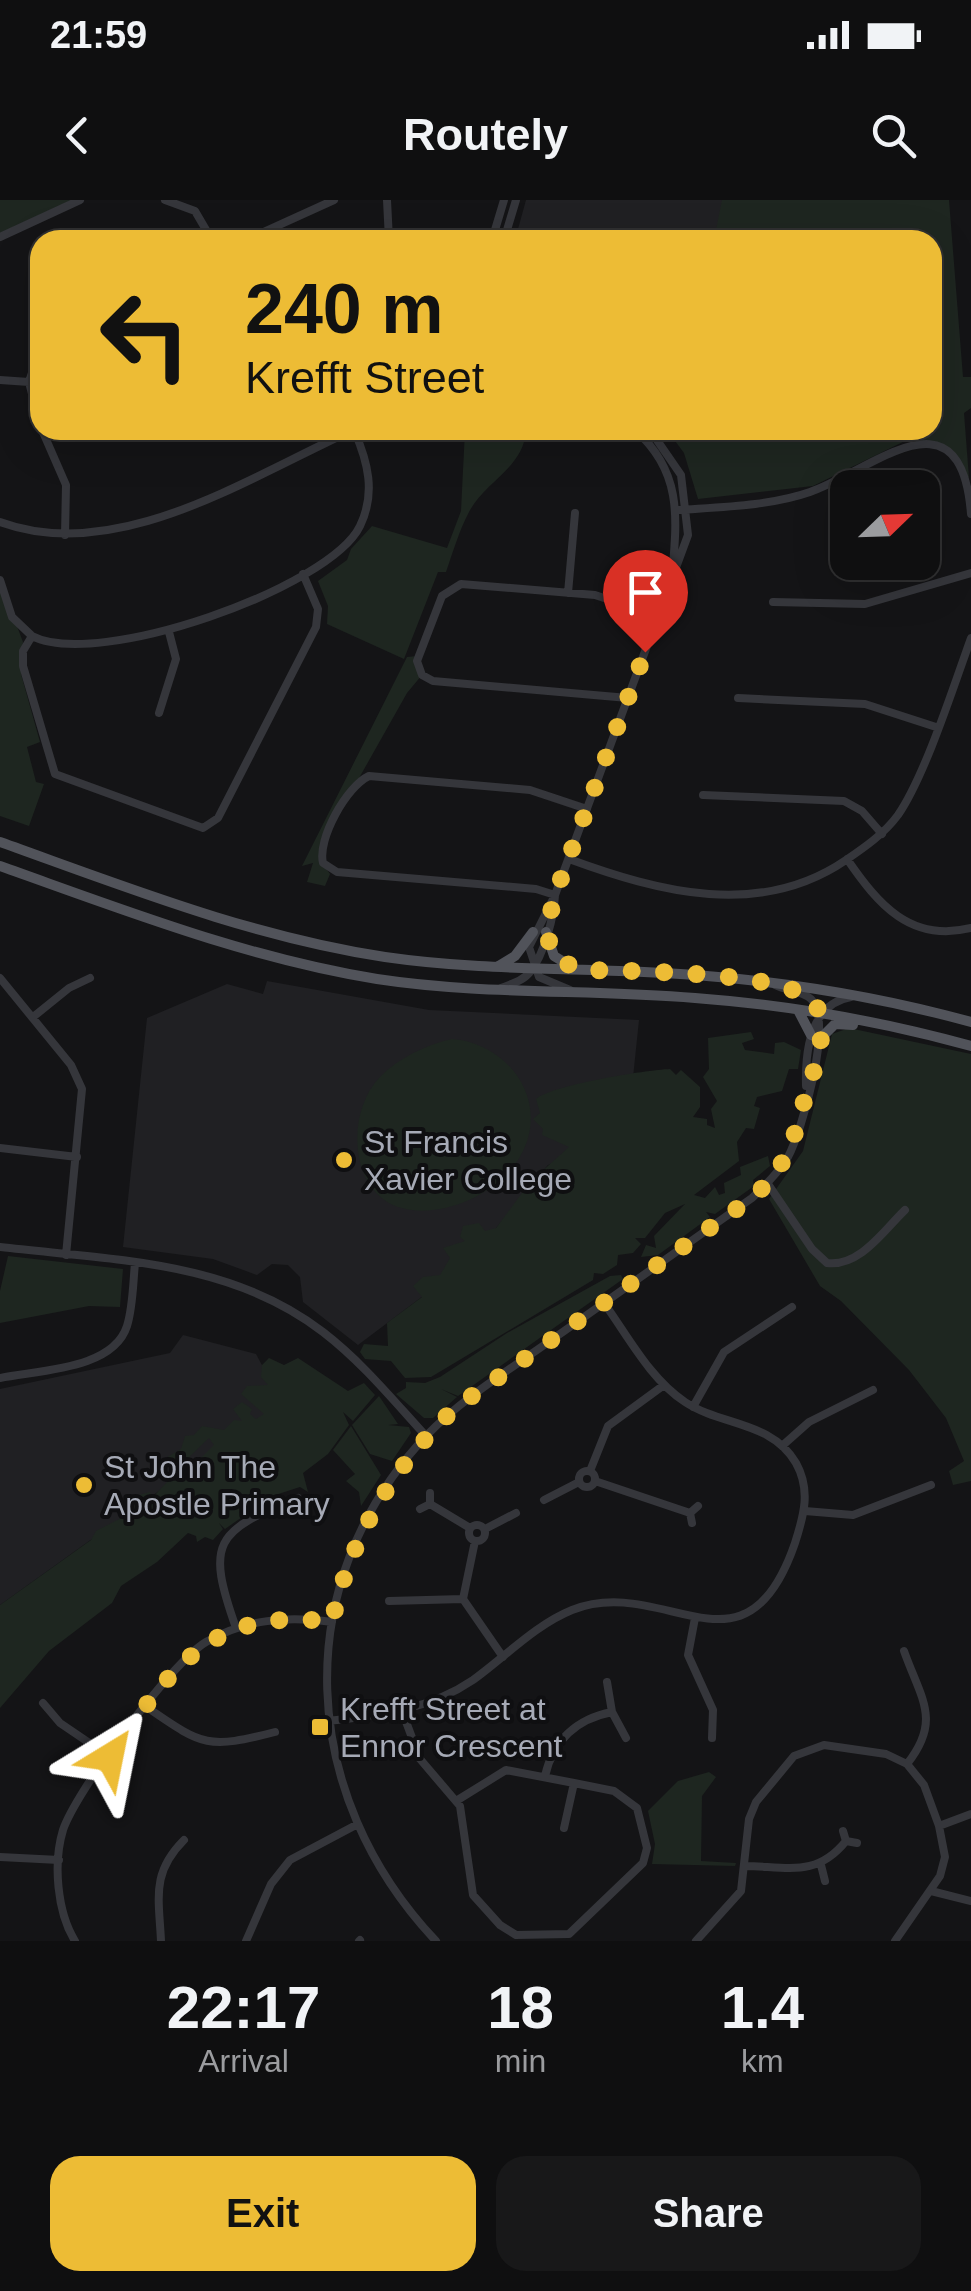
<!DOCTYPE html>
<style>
:root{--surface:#0f0f10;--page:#181819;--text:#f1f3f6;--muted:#9b9c9f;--line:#2f2f30;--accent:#edbc35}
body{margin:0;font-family:Helvetica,sans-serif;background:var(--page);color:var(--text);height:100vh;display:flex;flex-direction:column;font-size:38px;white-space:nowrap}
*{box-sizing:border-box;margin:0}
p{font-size:32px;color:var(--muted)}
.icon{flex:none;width:55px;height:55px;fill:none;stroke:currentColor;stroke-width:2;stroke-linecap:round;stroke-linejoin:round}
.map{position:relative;height:1741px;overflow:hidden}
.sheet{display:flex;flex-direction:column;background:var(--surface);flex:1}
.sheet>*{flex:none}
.guide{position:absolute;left:30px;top:30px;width:912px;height:210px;border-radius:30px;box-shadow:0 10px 40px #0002,0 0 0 2px var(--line);background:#edbc35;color:#111;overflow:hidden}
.needle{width:65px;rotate:67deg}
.buttons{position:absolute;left:830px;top:270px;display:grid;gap:20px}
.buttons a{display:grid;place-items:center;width:110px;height:110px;border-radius:20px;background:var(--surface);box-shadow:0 10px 40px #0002,0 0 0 2px var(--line);font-size:50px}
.pin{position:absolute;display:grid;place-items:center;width:85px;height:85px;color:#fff;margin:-102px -42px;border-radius:50% 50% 50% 0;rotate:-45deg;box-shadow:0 0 10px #0007}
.pin .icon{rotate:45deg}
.me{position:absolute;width:110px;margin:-55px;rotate:35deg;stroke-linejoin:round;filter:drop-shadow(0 0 8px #0008)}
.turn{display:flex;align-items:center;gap:35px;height:210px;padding:0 50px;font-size:45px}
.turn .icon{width:130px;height:130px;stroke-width:2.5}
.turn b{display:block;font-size:70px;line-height:85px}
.eta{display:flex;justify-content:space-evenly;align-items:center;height:170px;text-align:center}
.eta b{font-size:60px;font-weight:800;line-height:70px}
.action{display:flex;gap:20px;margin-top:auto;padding:20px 50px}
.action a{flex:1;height:115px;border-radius:30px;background:var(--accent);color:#111;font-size:40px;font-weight:800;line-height:115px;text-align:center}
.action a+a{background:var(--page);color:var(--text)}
.status{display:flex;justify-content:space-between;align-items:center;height:70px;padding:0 50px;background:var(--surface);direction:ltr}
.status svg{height:28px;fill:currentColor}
header{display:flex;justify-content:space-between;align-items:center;height:130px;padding:0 50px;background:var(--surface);font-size:45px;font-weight:800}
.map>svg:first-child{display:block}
.built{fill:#202023}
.green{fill:#1e2620}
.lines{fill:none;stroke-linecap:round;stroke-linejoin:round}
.minor{stroke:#35363b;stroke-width:8}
.major{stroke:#51535a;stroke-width:10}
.route{stroke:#edbc35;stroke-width:18;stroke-dasharray:0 32.4}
.poi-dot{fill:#edbc35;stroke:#0f0f11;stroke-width:4}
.labels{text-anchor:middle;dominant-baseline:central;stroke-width:8;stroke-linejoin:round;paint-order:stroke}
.poi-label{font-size:32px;fill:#a6aab6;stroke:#0f0f11;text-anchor:start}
</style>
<div class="status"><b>21:59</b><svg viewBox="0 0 49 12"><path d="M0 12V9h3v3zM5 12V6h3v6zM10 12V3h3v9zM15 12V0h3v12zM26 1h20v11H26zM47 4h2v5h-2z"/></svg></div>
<header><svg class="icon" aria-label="back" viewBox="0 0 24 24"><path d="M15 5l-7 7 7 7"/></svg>Routely<svg class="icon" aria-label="search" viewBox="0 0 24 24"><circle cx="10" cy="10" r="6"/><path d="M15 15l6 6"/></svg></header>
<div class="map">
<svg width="971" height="1741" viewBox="0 0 971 1741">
<rect width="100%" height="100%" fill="#141416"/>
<path class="built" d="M 526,0 L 724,0 L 714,40 L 515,40 Z
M 267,781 L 429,810 L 639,820 L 627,935 L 548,965 L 492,1033 L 435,1087 L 358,1145 L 303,1102 L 300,1077 L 288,1065 L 272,1064 L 257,1075 L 213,1059 L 123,1047 L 147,818 L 227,784 L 263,794 Z
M 183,1135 L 256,1154 L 285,1208 L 244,1230 L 0,1405 L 0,1189 L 170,1153 Z"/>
<path class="green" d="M 0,0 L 72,0 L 0,33 Z
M 722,0 L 949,0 L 963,177 L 971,177 L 971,208 L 964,213 L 969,278 L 952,252 L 911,238 L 813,286 L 698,299 L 684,253 L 667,230 L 932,230 L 932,40 L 714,40 Z
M 465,230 L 526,230 C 524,268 485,281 469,312 C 459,331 453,352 446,372 L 438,372 L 404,459 L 327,424 L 328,406 L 318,381 L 347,360 L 351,349 L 372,326 L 447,348 L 461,311 Z
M 0,381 L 23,442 L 21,474 L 40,542 L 27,547 L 36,582 L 44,584 L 29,626 L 0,616 Z
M 418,456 L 422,475 L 407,493 L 323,642 L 319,659 L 330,674 L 325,686 L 307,682 L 313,663 L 302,666 L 407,457 Z
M 849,828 L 971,854 L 971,1281 L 953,1285 L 949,1271 L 964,1261 L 946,1218 L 909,1170 L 841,1101 L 820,1086 L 769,999 L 803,951 L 832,834 Z
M 751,832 L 754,839 L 742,843 L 745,850 L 774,854 L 775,843 L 784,842 L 801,850 L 798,869 L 789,869 L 782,891 L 757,897 L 754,906 L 760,908 L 754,929 L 746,928 L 737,942 L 739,961 L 694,995 L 705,998 L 715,987 L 719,995 L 725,993 L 724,983 L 741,975 L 740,967 L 768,956 L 770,966 L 753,980 L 754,986 L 715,1014 L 706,1012 L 710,1017 L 658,1055 L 641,1057 L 646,1045 L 656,1048 L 654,1036 L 685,1004 L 665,1013 L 645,1038 L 635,1038 L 641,1044 L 633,1053 L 618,1055 L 617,1065 L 603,1074 L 594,1073 L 593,1080 L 431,1177 L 405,1178 L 391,1161 L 365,1159 L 360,1152 L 364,1144 L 388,1146 L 387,1123 L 422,1097 L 413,1086 L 423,1077 L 440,1075 L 450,1058 L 443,1048 L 465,1041 L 460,1037 L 463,1026 L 479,1023 L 485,1031 L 496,1028 L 531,981 L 569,947 L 542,935 L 543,929 L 533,919 L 540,913 L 536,899 C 553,885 645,870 670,869 L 676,875 L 681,870 L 700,887 L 700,907 L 693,917 L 707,919 L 707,925 L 715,928 L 711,909 L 717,901 L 703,877 L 709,869 L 708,838 Z
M 452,839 C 507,843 550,899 522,953 C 502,993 441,1021 398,1007 C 348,989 347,912 379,878 C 398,858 426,845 452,839 Z
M 8,1056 L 123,1069 L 120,1107 L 89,1106 L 0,1123 L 0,1091 Z
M 621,1075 L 623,1079 L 458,1196 L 441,1189 L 457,1197 L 433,1218 L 424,1218 L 396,1194 L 406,1188 L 406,1182 L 425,1183 L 440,1177 L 507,1133 L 610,1076 Z
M 269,1158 L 284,1165 L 298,1158 L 348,1191 L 364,1183 L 375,1195 L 353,1221 L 343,1212 L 349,1225 L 328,1254 L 303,1273 L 308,1292 L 300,1287 L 263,1299 L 255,1311 L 253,1307 L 239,1312 L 245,1315 L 225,1329 L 219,1323 L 223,1329 L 213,1340 L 205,1337 L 197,1342 L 196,1336 L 188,1333 L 157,1362 L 121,1386 L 112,1403 L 49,1451 L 0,1508 L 0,1405 L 91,1340 L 96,1331 L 129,1314 L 131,1297 L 150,1292 L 152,1298 L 169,1280 L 178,1281 L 214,1245 L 209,1238 L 183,1263 L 164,1259 L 181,1249 L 185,1236 L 194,1235 L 202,1226 L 224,1230 L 234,1220 L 242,1221 L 233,1209 L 242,1202 L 252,1209 L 250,1214 L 256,1219 L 264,1214 L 241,1194 L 247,1186 L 268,1185 L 261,1177 L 262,1165 Z
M 379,1196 L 398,1224 L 388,1225 L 409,1227 L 411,1233 L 392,1261 L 370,1254 L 352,1225 Z
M 351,1226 L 381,1275 L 361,1306 L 359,1292 L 346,1281 L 355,1274 L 333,1250 Z
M 709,1572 L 716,1577 L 702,1596 L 701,1661 L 736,1663 L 735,1666 L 652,1664 L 655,1644 L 648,1611 L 678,1581 Z"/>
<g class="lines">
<path class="minor" d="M 165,0 L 195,11 L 212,40
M 387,0 L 389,40
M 0,37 L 80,0
M 246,40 L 334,0
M 492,40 L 504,0
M 504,40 L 516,0
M 40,148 L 29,182 L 40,225
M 0,180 L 29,182
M 42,230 L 66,285 L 65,335
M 635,230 C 683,272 677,319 672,377
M 678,310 C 720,307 770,306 810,292 C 871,271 961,184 971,314
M 0,322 C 117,365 247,278 353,230
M 0,380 L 12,417 L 32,436 L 23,451 L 23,466 L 55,574 L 203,628 L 218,618 L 316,427 L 318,409 L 303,374
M 568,393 L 575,313
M 773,402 L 865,404 L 971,373
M 32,436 C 97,470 330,388 360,326 C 376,293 368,262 354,230
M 628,498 L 433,481 L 422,475 L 417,461 L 442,396 L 461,384 L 595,395 L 658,416
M 738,498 L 865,504 L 936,527
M 159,513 L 176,459 L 169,432
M 703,595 L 844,601 L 862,611 L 882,634
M 569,659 C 659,692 760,719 846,660 C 865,647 884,634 898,615 C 925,576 954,485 971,438
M 847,659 C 878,704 910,743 971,728
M 555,695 L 536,689 L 337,672 L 323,663 C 317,639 347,586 369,576 L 530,590 L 587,609
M 0,778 L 71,865 L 82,889 L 66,1055
M 501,788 C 511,784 523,781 530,772 C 544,755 554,717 555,695
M 570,790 L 539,777 L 529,747 L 555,695 L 688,335 L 681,275 L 650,230
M 33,817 L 69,788 L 90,778
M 806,886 C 805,850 810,804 851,797
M 0,948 L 77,957
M 768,984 L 812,1049 L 827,1063 C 860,1067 884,1030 905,1010
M 0,1047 C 112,1060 230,1060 323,1132 C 362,1162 393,1200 426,1236
M 0,1178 C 38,1170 113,1170 127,1126 C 133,1107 133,1083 135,1063
M 693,1207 L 724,1152 L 792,1107
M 782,1246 L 809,1222 L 873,1190
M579 1279a8 8 0 1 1 16 0a8 8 0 1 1-16 0Z
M 590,1271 L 608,1226 L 664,1185
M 595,1281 L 690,1313
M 544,1300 L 579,1282
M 430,1304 L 470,1328
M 420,1309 L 430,1304 L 430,1293
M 805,1311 L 853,1315 L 931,1285
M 692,1323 L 690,1313 L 698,1306
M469 1333a8 8 0 1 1 16 0a8 8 0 1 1-16 0Z
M 485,1329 L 516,1313
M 475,1341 L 463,1399 L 503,1457
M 389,1401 L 463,1399
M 695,1418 L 688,1455 L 713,1510 L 712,1538
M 236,1428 C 206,1343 214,1331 298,1298
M 904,1451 C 921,1499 942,1520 907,1564
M 43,1503 L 60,1523 L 110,1557
M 145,1506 C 202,1545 206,1550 275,1532
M 402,1511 L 420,1559 L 460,1606 L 473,1695 L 500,1725 L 516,1735 L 569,1734 L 643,1663 L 647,1648 L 637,1608 L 614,1591 L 574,1583
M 612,1512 L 626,1538
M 328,1521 C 380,1515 429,1510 473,1480 C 505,1457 535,1425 572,1410 C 665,1373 745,1489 795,1343 C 804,1315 811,1290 796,1263 C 772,1221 721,1226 685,1202 C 650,1179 628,1136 604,1103
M 545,1576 C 553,1541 576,1519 612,1512 L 607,1482
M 456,1601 L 506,1570 L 574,1583 L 564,1628
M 939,1626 L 971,1614
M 843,1631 L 846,1641 L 857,1643
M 0,1657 L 59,1660
M 821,1665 L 825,1681
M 746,1666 C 789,1667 817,1677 846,1641
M 931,1691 L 971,1701
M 75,1741 C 57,1712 53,1663 63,1630 C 76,1591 171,1463 206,1442 C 246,1419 287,1416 332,1422
M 161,1741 C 159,1698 151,1673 184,1640
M 246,1741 L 271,1684 L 290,1660 L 356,1625
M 359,1741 L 360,1740
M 436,1741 C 299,1596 286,1384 427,1235 C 462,1199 506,1172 547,1143 C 616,1095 684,1046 752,998 C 766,985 778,973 788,957 C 802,930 834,822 811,799 C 802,790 786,791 775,785
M 696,1741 L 741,1691 L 749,1619 L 756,1602 L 794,1556 L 824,1545 L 886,1554 L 907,1564 L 924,1585 L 939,1626 L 945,1657 L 940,1676 L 895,1741"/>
<path class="major" d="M 0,642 C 126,687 252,737 385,757 C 488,772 591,767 695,775 C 788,782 881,797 971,822
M 0,666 C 124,710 247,758 377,779 C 482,795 589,789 695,798 C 788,805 881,821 971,846
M 546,732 L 554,756 L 572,767
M 497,767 L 515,756 L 533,732
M 798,810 L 811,835
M 820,839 L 835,824 L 853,825"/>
</g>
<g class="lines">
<path class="route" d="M 110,1557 C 171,1468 211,1406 332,1422 C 351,1336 392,1269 455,1208 L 752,998 C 794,960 793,935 809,885 C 817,864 829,824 815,804 C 792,770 622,771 578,770 L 554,756 L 546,732 L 555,695 L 645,452"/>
</g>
<g class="poi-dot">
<circle cx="344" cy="960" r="10"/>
<circle cx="84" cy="1285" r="10"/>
<rect x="310" y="1517" width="20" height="20" rx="5"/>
</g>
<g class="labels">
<g class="poi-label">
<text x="364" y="942">St Francis<tspan x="364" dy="37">Xavier College</tspan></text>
<text x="104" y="1267">St John The<tspan x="104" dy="37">Apostle Primary</tspan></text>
<text x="340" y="1509">Krefft Street at<tspan x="340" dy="37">Ennor Crescent</tspan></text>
</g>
</g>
</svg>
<div class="buttons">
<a><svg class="needle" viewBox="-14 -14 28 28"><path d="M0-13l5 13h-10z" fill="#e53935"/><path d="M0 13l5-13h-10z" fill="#9b9c9f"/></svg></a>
</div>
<div class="pin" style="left:645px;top:452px;background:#d93025"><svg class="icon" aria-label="arrive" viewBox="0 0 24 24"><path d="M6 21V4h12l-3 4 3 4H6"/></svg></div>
<svg class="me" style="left:110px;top:1557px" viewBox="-20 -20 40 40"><path d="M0-17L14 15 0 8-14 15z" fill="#edbc35" stroke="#fff" stroke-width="4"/></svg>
<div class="guide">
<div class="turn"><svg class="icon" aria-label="left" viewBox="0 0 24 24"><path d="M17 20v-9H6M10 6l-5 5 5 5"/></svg><div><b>240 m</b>Krefft Street</div></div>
</div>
</div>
<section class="sheet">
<div class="eta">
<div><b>22:17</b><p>Arrival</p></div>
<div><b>18</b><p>min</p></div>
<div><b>1.4</b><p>km</p></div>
</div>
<div class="action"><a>Exit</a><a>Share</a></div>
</section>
